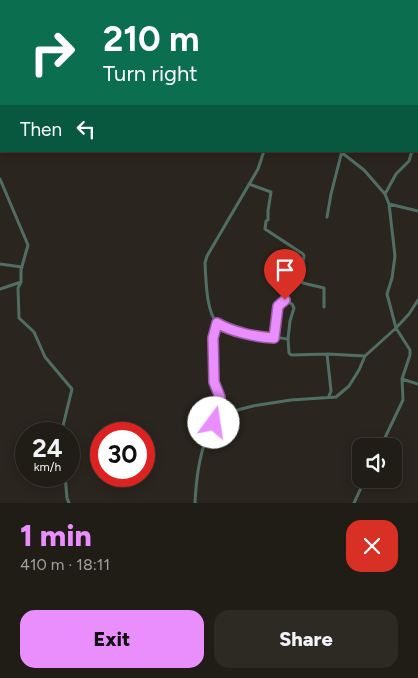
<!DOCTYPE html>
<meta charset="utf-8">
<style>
:root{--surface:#201c16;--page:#2d2923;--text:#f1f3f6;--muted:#a2a1a1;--line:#3d3a35;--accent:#ea8dfd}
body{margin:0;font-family:Figtree,sans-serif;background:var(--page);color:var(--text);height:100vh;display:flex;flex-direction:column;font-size:19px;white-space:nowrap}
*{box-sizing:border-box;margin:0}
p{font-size:16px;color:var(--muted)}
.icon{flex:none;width:28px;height:28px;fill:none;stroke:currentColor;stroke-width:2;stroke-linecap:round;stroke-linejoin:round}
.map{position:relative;height:503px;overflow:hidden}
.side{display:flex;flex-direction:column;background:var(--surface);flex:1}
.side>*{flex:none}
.guide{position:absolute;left:0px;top:0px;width:419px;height:152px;box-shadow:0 2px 12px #0003,0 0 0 1px var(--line);background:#0b6e4f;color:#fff;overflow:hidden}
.fabs{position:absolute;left:352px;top:438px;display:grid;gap:10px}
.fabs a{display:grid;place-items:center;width:50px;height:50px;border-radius:10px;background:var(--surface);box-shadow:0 2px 12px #0003,0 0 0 1px var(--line);font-size:25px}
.speed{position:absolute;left:15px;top:422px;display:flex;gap:10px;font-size:25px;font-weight:700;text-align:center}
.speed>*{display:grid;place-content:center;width:65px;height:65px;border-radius:50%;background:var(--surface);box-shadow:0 2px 12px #0003,0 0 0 1px var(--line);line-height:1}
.speed small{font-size:12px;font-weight:400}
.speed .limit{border:8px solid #d22;background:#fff;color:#111}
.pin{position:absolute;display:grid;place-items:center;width:42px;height:42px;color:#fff;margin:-51px -21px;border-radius:50% 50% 50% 0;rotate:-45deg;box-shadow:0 0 5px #0007}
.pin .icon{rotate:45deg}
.me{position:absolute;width:55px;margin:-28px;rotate:14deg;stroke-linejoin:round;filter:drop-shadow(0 0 4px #0008)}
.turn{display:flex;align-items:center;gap:18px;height:105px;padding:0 20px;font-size:22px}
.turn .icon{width:65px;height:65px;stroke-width:2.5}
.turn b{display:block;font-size:35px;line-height:42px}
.then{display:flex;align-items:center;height:48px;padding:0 20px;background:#0003;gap:10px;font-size:19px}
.round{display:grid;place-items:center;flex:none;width:52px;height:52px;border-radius:15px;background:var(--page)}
.summary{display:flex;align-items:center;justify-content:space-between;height:85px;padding:0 20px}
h1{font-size:30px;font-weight:800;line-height:38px;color:var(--accent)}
.primary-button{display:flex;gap:10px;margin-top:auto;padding:10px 20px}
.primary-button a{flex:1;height:58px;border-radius:15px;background:var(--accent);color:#111;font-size:20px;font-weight:800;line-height:58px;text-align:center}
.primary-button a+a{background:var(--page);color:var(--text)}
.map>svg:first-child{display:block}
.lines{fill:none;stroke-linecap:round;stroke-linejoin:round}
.street{stroke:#516e64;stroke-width:3}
.secondary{stroke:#689786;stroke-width:4.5}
.route-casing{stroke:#985ca4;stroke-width:12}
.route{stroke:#ea8dfd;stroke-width:9}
</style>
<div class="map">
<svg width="418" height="503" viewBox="0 0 418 503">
<rect width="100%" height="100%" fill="#2a251e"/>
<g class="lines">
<path class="street" d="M 159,0 L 161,1
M 312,0 L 312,1
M 75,1 L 75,0
M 85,1 L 89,0
M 382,1 L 383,0
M 0,59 L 1,58
M 0,93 L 1,93
M 264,151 L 258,169 L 207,256 L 205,263 C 206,279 206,311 217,323 C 227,333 274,337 288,339 L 289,353 L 291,355 L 327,354 L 331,391 L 329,396
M 341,152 L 364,170 L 385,194
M 0,179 L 28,245 L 21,270 L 21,282 L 18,288 L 19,318 L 34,332 L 45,357 L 72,389 L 61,434
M 249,184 L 271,192 L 268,211 L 268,220 L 266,221 L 265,229 L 303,254 L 304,256 L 300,279 L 303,283 L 324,288 L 324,307
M 389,204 L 418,211
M 327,217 L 331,194 L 342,151
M 0,264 L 22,267
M 0,289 L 21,282
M 274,338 L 278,306 L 285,300 L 292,304 L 294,308 L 290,321 L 288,339
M 327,354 L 365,356
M 402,379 L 418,384
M 218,415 L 253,406 L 291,400 L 336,397 L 349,386 L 359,370 L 365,356 L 396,328 L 409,314 L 418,300
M 381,446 L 403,400 L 402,379 L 410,355 L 410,350 L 396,328 L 387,294 L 392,278 L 395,256 L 389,204 L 385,194 L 396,174 L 409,161 L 412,151
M 65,476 L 67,498 L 69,503
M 195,503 C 196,482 198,462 205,442 C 209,431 218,419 220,407 C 221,397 215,390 214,381 C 212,362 213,341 217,323
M 354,503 L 365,479"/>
<path class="secondary" d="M 336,1 L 339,0
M 0,147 L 1,147"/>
</g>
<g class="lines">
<g class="route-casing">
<path id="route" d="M 214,423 L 220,406 L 220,397 L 214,382 L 213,338 L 217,323 C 232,332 256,337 274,338 L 278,306 L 285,300"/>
</g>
<use href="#route" class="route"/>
</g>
</svg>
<div class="fabs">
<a><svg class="icon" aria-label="sound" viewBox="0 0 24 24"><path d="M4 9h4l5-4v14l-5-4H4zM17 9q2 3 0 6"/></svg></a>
</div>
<div class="speed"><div>24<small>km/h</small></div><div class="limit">30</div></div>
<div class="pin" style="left:285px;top:300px;background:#d93025"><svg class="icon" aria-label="arrive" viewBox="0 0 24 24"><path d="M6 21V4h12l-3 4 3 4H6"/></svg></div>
<svg class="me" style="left:214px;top:423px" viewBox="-20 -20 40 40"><circle r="19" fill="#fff"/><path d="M0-13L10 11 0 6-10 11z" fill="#ea8dfd"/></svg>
<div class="guide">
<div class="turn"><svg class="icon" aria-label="right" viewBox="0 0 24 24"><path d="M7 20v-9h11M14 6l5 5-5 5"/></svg><div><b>210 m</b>Turn right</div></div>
<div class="then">Then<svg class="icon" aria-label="left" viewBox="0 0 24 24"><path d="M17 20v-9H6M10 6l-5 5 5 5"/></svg></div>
</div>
</div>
<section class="side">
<div class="summary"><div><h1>1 min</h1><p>410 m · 18:11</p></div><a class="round" style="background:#d93025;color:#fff"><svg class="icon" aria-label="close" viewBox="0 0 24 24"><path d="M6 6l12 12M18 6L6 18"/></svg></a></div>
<div class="primary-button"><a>Exit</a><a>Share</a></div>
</section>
